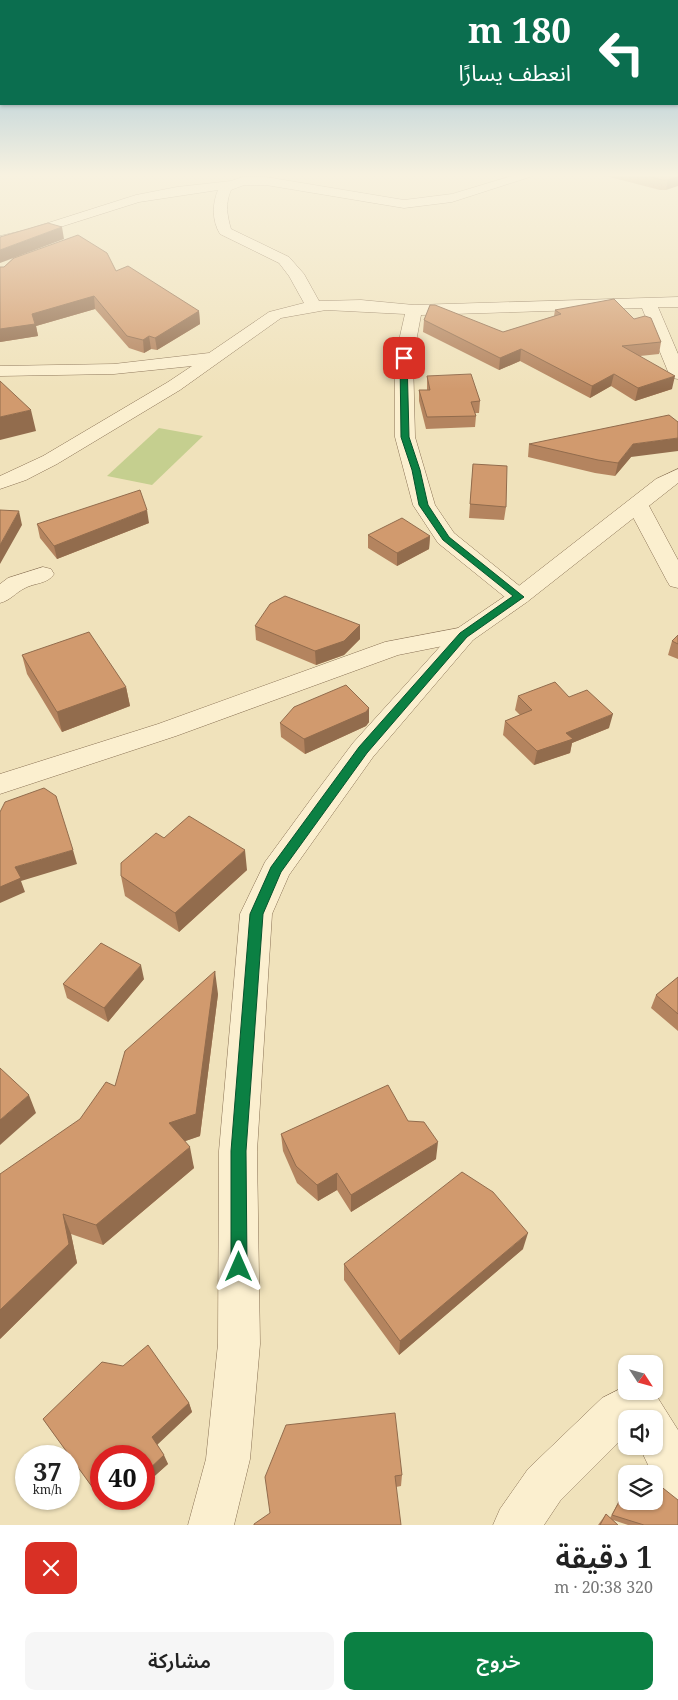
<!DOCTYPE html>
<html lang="ar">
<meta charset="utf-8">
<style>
:root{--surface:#fff;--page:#f6f6f6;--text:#222;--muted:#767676;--accent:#0b8043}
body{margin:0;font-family:"Noto Serif","Noto Sans Arabic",serif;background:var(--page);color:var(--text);direction:rtl;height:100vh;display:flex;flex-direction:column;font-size:19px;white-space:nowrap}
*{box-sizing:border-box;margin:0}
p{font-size:16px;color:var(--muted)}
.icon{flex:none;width:28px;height:28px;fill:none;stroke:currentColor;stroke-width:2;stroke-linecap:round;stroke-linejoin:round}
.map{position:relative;height:1525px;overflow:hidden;direction:ltr}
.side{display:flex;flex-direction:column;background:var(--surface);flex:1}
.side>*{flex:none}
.top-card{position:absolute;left:0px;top:0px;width:679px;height:105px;box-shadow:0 1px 4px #0004;direction:rtl;background:#0b6e4f;color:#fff;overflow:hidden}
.needle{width:32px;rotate:126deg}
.tools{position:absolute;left:618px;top:1355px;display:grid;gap:10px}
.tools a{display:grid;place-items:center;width:45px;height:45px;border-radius:10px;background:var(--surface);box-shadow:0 1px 4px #0004;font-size:25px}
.speed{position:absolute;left:15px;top:1445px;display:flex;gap:10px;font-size:25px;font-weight:700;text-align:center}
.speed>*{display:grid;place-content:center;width:65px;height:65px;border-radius:50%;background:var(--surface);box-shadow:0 1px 4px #0004;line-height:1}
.speed small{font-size:12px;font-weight:400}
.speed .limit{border:8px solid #d22;background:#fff;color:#111}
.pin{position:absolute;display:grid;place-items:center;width:42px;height:42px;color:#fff;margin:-21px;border-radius:10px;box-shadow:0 2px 8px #0006}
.me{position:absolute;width:55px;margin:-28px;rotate:0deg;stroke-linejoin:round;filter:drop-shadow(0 0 4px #0008)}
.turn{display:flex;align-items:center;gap:18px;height:105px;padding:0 25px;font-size:22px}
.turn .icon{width:65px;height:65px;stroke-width:2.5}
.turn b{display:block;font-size:35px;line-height:42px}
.round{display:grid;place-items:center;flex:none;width:52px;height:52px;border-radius:10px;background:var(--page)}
.head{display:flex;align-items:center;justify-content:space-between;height:85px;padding:0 25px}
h1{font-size:30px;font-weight:600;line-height:38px}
.primary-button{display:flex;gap:10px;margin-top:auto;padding:10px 25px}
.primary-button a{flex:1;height:58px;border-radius:10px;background:var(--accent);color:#fff;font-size:20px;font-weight:600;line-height:58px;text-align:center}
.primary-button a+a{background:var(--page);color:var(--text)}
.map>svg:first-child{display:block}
.green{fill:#c5cf8f}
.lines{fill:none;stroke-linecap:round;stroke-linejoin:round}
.minor-casing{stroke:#897154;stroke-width:1}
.tertiary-casing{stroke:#897154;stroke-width:1}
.minor{fill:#fbefcf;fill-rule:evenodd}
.tertiary{fill:#fbefcf;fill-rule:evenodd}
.wall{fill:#b4845f}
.shaded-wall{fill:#926c4d}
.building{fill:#d19a6e;stroke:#926c4d}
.route{fill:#0b8043;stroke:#07532c}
</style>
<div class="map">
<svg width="678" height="1525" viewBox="0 0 678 1525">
<rect width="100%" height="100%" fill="#f0e2bb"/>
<path class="green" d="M 159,428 L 203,436 L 152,485 L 107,476 Z"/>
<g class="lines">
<g class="minor-casing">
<path id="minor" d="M 515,175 L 536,175 L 452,202 L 404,208 L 266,185 L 244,185 L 231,190 C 225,204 227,215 231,229 L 289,257 L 304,274 L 319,301 L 361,300 L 414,305 L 678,297 L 678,307 L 658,307 L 678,354 L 678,379 L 672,378 L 669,374 L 642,308 L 421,315 L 413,358 L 415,437 L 435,505 L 454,533 L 527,592 L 531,597 L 527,602 L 519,604 L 511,602 L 438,543 L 413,505 L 395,437 L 395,358 L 405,314 L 326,310 L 281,318 L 180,390 L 57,464 L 26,480 L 0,489 L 0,476 L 43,456 L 168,382 L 192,366 L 114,374 L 0,376 L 0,366 L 114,364 L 209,353 L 269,312 L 304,303 L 289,276 L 279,263 L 220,234 C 212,221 212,204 218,190 L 139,202 L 16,241 L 0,244 L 0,236 L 26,230 L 136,195 L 177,187 L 231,181 L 242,177 L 266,177 L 404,200 L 452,194 Z
M 637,498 L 644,500 L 648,504 L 678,560 L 678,588 L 670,586 L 667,581 L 626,504 L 630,500 Z
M 43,567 L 51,569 L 54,574 C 48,584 34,583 25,588 C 15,593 11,600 0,603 L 0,584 L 8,578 Z
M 464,627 L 473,630 L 476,635 L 473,640 L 398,655 L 176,736 L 0,794 L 0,774 L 158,724 L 385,642 Z
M 626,1386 L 626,1391 L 650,1391 L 656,1395 L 678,1430 L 678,1501 L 662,1494 L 639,1446 L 654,1446 L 654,1419 L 626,1419 L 626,1435 L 560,1501 L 544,1525 L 493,1525 L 500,1509 L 528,1469 L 602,1398 Z"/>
</g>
<g class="tertiary-casing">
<path id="tertiary" d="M 678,469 L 678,483 L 527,602 L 473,640 L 373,757 L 289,875 L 272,914 L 257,1151 L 260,1344 L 250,1459 L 234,1525 L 188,1525 L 206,1459 L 218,1344 L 219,1151 L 240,914 L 265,862 L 314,795 L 353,743 L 455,630 L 511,592 L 656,479 Z"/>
</g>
<use href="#minor" class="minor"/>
<use href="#tertiary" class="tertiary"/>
</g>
<path class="wall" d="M 602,175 L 678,175 L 666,190 L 660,190 Z
M 64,239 L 22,255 L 116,271 L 199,311 L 200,324 L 157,350 L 151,349 L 144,353 L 129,348 L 95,309 L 36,326 L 38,336 L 0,342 L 0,267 L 4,267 L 13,258 L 0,263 Z
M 555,310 L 634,319 L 661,342 L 659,354 L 640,356 L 672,389 L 635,401 L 611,386 L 590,398 L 520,361 L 499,370 L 423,332 L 424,320 L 503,332 L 554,316 Z
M 427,376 L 480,401 L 479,413 L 475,413 L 476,416 L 475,427 L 426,429 L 419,401 L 419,390 L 427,390 Z
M 529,444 L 631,457 L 615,476 L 595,473 L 528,457 Z
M 473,464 L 506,507 L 504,520 L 469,518 Z
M 149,523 L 57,559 L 40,538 L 37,524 Z
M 368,535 L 430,536 L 429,549 L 397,566 L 368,548 Z
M 255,626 L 360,639 L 344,655 L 316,665 L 256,640 Z
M 678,635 L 678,659 L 668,655 L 672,641 Z
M 22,655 L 126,687 L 130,706 L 62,732 L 27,674 Z
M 518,696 L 569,697 L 609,728 L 572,743 L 570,753 L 534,765 L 503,735 L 505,721 L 520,715 L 515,710 Z
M 369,722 L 366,726 L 305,754 L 281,737 L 280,723 Z
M 164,838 L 247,870 L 179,932 L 125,896 L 121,876 Z
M 678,977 L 678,1031 L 651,1008 L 656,995 Z
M 144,979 L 108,1022 L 67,998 L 63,984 Z
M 218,994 L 200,1136 L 185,1141 L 194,1168 L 103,1245 L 71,1234 L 77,1263 L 0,1339 L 80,1119 Z
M 408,1121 L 436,1159 L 351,1212 L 337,1190 L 318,1201 L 297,1183 L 283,1151 L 281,1134 Z
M 523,1249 L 399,1355 L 344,1280 L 344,1264 Z
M 189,1403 L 192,1412 L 157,1444 L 168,1464 L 149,1481 L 144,1478 L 144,1456 L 101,1456 L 104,1503 L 43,1419 Z
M 402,1475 L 401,1486 L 396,1487 L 265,1477 Z
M 626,1487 L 626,1501 L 678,1525 L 628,1525 L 613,1520 L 618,1525 L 598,1525 L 606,1514 L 610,1518 Z"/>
<path class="shaded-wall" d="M 678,176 L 678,186 L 666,190 L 668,180 Z
M 62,227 L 64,239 L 0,263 L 0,250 Z
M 94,296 L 95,309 L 36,326 L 38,336 L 0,342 L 0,329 L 32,314 Z
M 199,311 L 200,324 L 157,350 L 155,338 Z
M 149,336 L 151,349 L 144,353 L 143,340 Z
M 521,349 L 520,361 L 499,370 L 500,358 Z
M 614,374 L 611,386 L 590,398 L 592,386 Z
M 675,376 L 672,389 L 635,401 L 638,388 Z
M 31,410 L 36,431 L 0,440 L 0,417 Z
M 678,438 L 678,451 L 631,457 L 615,476 L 618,463 L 633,444 Z
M 147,510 L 149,523 L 57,559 L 54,546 Z
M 19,511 L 22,525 L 0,564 L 0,545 Z
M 430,536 L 429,549 L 397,566 L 397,553 Z
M 360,625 L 360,639 L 344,655 L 316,665 L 315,651 Z
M 126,687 L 130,706 L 62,732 L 57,712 Z
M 369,708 L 369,722 L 366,726 L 305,754 L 304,739 Z
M 613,714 L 609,728 L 572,743 L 570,753 L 534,765 L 537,751 L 566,733 Z
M 73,850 L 77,864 L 21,881 L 25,892 L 0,903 L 0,887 L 15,867 Z
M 245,850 L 247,870 L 179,932 L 175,913 Z
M 141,965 L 144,979 L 108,1022 L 104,1008 Z
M 215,971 L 218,994 L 200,1136 L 174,1145 L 169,1123 Z
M 29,1095 L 36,1113 L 0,1145 L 0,1120 Z
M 438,1142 L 436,1159 L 351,1212 L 351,1195 Z
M 190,1147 L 194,1168 L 103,1245 L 96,1225 Z
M 337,1173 L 337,1190 L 318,1201 L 317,1185 Z
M 63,1214 L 71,1234 L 77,1263 L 0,1339 L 0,1310 Z
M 528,1233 L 523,1249 L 399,1355 L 400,1341 Z
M 189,1403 L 192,1412 L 156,1446 L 152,1437 Z
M 164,1455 L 168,1464 L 149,1481 L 145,1473 Z
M 101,1492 L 101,1499 L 108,1499 L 104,1503 L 98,1495 Z"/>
<path class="building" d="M 644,175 L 678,175 L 678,176 L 668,180 L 662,180 Z
M 48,223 L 62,227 L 0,250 L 0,237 Z
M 78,235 L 107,253 L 116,271 L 128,266 L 199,311 L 155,338 L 149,336 L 143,340 L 127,336 L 94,296 L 32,314 L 35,324 L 0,329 L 0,267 L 4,267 L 14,258 Z
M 614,299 L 634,319 L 645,316 L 651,318 L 661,342 L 622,346 L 675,376 L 638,388 L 614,374 L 592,386 L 521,349 L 500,358 L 424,320 L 430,305 L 435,305 L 503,332 L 561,314 L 555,310 Z
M 471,374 L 480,401 L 471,402 L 476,416 L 427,417 L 419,390 L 430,390 L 427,376 Z
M 0,381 L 31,410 L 0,417 Z
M 669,415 L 678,422 L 678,438 L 633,444 L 618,463 L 598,460 L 529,444 Z
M 473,464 L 507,466 L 506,507 L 470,504 Z
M 140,490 L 147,510 L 54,546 L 37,524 Z
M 0,510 L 19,511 L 0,545 Z
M 402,518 L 430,536 L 397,553 L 368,535 Z
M 285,596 L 360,625 L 344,641 L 315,651 L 255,626 L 270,604 Z
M 89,632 L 126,687 L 57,712 L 22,655 Z
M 678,635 L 678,644 L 672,641 Z
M 555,682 L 569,697 L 587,690 L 613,714 L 566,733 L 573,739 L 537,751 L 505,721 L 532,710 L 518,696 Z
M 346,685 L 369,708 L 366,712 L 304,739 L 280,723 L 294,707 Z
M 44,788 L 56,796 L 73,850 L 15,867 L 21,878 L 0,887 L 0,812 L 5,802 Z
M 189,816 L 245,850 L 175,913 L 121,876 L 121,863 L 156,833 L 164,838 Z
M 101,943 L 141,965 L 104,1008 L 63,984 Z
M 215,971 L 196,1114 L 169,1123 L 190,1147 L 96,1225 L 63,1214 L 69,1244 L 0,1310 L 0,1174 L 80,1119 L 106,1082 L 115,1086 L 125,1051 Z
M 678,977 L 678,1014 L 656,995 Z
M 0,1068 L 29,1095 L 0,1120 Z
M 388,1085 L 408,1121 L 424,1122 L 438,1142 L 351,1195 L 337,1173 L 317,1185 L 296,1166 L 281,1134 Z
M 462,1172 L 493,1192 L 528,1233 L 400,1341 L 344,1264 Z
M 148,1345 L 189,1403 L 152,1437 L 164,1455 L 145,1473 L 144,1472 L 144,1456 L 101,1456 L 101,1492 L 98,1495 L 43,1419 L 102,1362 L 123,1366 Z
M 395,1413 L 402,1475 L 395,1476 L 401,1525 L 254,1525 L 254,1524 L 270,1513 L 265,1477 L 286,1425 Z
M 638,1468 L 645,1474 L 634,1474 Z
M 654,1481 L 678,1500 L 678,1525 L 644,1525 L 612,1515 L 626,1489 L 626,1501 L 654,1501 Z
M 606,1514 L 618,1525 L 600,1525 Z"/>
<linearGradient id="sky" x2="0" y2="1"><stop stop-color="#8bb9d5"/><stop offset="0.45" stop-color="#f8f2e0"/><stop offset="1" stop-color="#f8f2e0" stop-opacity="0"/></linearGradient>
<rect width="678" height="389" fill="url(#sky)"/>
<path class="route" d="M 404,356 L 407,358 L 409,437 L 420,470 L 428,505 L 449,537 L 524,597 L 467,637 L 367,753 L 281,872 L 263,914 L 246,1151 L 247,1267 L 245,1273 L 239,1275 L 233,1273 L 231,1267 L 231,1151 L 250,914 L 271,867 L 359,747 L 460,633 L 513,596 L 443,540 L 419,505 L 412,470 L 401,437 L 400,358 Z"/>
</svg>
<div class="tools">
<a><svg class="needle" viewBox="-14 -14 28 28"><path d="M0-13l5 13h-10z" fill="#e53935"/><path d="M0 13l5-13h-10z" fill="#767676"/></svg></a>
<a><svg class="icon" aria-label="sound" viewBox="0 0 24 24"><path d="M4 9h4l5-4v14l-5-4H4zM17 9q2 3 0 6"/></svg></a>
<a><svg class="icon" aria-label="layers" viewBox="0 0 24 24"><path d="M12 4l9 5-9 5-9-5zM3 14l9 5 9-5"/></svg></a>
</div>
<div class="speed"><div>37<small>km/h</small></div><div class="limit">40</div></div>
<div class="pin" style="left:404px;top:358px;background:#d93025"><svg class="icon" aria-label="arrive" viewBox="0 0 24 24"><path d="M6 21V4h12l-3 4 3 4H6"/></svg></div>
<svg class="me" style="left:239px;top:1267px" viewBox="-20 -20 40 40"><path d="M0-17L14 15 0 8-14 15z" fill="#0b8043" stroke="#fff" stroke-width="4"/></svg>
<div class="top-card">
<div class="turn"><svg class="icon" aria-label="left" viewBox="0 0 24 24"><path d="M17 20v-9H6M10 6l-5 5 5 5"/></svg><div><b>180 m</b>انعطف يسارًا</div></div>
</div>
</div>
<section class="side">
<div class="head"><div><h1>1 دقيقة</h1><p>320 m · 20:38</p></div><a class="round" style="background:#d93025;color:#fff"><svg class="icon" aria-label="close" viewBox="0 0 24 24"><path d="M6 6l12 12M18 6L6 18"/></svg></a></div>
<div class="primary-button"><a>خروج</a><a>مشاركة</a></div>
</section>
